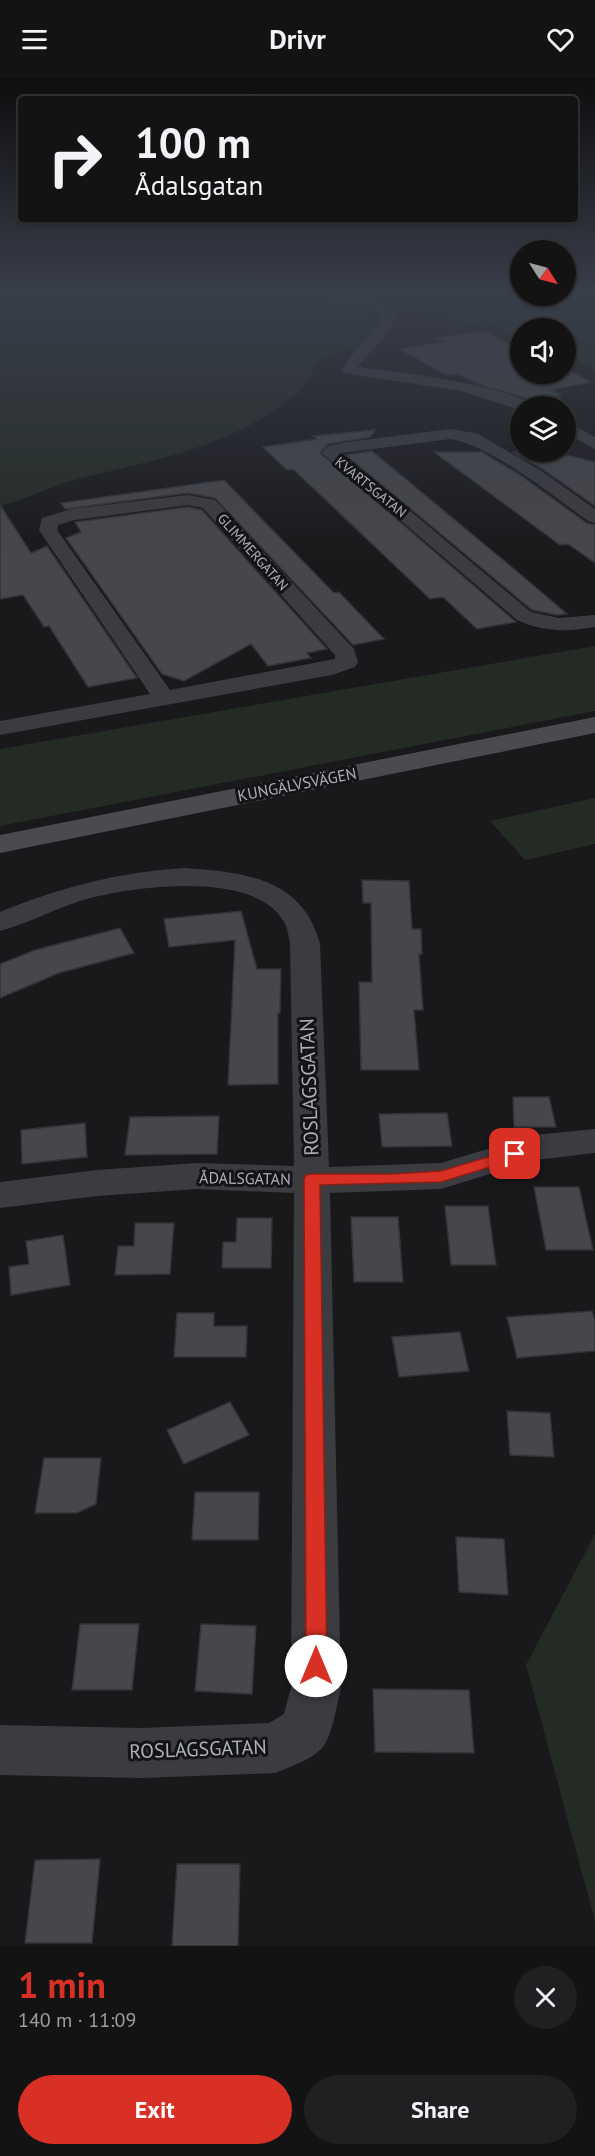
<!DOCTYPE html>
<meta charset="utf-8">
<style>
:root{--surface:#131314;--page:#202022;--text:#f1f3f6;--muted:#9d9ea0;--line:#323234;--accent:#d93025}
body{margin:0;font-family:"PT Sans",sans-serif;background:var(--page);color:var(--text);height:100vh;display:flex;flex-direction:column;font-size:22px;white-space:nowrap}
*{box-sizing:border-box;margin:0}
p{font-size:20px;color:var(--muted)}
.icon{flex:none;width:33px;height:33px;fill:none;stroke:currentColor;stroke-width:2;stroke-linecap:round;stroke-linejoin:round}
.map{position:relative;height:1868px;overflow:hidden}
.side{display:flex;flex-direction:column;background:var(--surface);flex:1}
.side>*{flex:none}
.top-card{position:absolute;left:18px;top:18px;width:560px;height:126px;border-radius:6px;box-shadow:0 2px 4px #0004,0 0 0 2px var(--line);background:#131314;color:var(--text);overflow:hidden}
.needle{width:39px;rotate:126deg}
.controls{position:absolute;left:510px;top:162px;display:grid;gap:12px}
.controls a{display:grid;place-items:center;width:66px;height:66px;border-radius:50%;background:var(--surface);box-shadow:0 2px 4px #0004,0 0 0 2px var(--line);font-size:30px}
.pin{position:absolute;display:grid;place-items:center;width:51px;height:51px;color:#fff;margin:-26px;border-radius:12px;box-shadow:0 3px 9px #0006}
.me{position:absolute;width:66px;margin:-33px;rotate:0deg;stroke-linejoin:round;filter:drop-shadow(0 0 4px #0008)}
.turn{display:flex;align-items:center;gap:21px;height:126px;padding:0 18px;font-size:27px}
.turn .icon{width:78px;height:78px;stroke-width:2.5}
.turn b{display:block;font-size:42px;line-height:51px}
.round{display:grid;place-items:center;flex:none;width:63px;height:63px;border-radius:32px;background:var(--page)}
.head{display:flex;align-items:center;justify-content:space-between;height:102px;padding:0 18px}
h1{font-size:36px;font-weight:600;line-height:45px;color:var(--accent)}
.primary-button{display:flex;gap:12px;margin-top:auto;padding:12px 18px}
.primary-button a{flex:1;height:69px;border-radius:36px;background:var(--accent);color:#fff;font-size:24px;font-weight:600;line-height:69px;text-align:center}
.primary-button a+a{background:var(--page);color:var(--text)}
header{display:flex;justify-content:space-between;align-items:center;height:78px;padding:0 18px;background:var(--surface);font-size:27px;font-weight:600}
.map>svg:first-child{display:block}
.green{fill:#242b24}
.building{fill:#46474b;stroke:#333337;stroke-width:1.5}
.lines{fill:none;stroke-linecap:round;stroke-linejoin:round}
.street{fill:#3b3c40;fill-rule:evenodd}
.secondary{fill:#494b50;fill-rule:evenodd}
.route{fill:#d93025;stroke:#8d1f18;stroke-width:1.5}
.labels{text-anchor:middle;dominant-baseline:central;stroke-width:6;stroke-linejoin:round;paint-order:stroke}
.far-street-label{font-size:14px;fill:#adb1b9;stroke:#141416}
.street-label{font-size:16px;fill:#adb1b9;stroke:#141416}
.near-street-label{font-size:20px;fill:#adb1b9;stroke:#141416}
</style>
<header><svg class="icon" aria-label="menu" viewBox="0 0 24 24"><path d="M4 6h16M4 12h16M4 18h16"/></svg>Drivr<svg class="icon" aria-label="heart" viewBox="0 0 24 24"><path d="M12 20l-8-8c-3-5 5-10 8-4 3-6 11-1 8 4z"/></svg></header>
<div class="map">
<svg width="595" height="1868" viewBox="0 0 595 1868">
<rect width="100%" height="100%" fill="#19191b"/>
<path class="green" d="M 0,217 L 340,217 L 385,241 C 370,269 346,272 318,283 C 313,291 309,303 303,311 C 300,315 293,318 289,321 C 231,369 152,382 82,400 C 54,406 28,421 0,428 Z
M 431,217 L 595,217 L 595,291 L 566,278 L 566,250 L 520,250 L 520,259 L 495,248 L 451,242 L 412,231 Z
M 595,568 L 595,633 L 0,748 L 0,671 Z
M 595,720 L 595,766 L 525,782 L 490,743 Z
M 595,1456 L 595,1843 L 526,1587 Z"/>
<path class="building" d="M 483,253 L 520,270 L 520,296 L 566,296 L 566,291 L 591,304 L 551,312 L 562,317 L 556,318 L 560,320 L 540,328 L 535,328 L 523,319 L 478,306 L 458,296 L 449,297 L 441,294 L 399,271 L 443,264 L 435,260 Z
M 375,352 L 370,359 L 328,366 L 320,375 L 516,544 L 477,551 L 443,519 L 430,521 L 293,391 L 287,392 L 263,369 L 317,361 L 313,358 Z
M 372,373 L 513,490 L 567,536 L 557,537 L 532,532 L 346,377 Z
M 434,374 L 482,374 L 520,397 L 587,445 L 595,447 L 595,485 L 568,466 L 560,467 Z
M 512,374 L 554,374 L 595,384 L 595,428 L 541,390 Z
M 224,402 L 334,515 L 339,514 L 384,561 L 353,567 L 215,420 L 188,415 L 65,431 L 61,425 Z
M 0,427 L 31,475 L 47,468 L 137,600 L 88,609 L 49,548 L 44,549 L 23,517 L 0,521 Z
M 188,429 L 202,432 L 327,571 L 307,575 L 311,580 L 268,588 L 251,566 L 184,603 L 162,596 L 66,460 L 81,454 L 75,444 Z
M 362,802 L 409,803 L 412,851 L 421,851 L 422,876 L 419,876 L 423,932 L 414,932 L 419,992 L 361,992 L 359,904 L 372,904 L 371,825 L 363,825 Z
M 241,833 L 257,891 L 281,891 L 280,935 L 278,935 L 278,1006 L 228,1007 L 235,862 L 169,869 L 164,841 Z
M 120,850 L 134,875 L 59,895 L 0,920 L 0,886 L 35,872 Z
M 513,1019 L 549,1019 L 556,1049 L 514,1049 Z
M 447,1035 L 452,1068 L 382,1069 L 379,1036 Z
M 219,1038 L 217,1076 L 125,1077 L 130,1039 Z
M 85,1045 L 87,1079 L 22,1086 L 21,1052 Z
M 534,1109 L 579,1109 L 593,1172 L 546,1172 Z
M 445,1128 L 488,1128 L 496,1187 L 451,1187 Z
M 351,1139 L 398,1139 L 403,1204 L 354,1204 Z
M 237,1140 L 272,1140 L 271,1190 L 222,1190 L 223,1164 L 236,1164 Z
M 135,1145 L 174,1145 L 170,1196 L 115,1197 L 118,1168 L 134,1168 Z
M 63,1157 L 70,1207 L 11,1217 L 9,1189 L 29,1186 L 26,1163 Z
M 592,1233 L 595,1243 L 595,1273 L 517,1280 L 507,1239 Z
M 177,1235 L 214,1235 L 214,1248 L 247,1248 L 246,1279 L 174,1279 Z
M 460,1254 L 469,1293 L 399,1299 L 392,1259 Z
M 230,1324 L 249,1357 L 184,1386 L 167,1352 Z
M 507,1333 L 550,1335 L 554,1379 L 510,1377 Z
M 44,1380 L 101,1380 L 96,1426 L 77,1435 L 35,1435 Z
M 195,1414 L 259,1414 L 258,1462 L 192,1462 Z
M 456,1459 L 504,1461 L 508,1517 L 459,1514 Z
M 80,1546 L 139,1546 L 132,1612 L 72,1612 Z
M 201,1546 L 256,1548 L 252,1616 L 195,1613 Z
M 373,1611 L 469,1612 L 474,1675 L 375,1674 Z
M 100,1781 L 92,1865 L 25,1865 L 35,1782 Z
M 177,1786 L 240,1786 L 238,1868 L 172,1868 Z"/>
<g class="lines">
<path class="street" d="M 325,217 C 349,217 378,218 396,238 C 389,259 370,271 358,289 C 388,292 517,309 533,328 L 520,328 L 520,332 L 461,313 L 344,295 L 342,292 L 356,271 L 379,249 L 382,239 L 367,229 L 327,220 Z
M 566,343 L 595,359 L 595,371 L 566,355 Z
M 450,351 L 476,355 L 540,392 L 595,431 L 595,445 L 588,443 C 556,420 487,365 450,361 L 341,375 L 531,534 L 559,540 L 595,537 L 595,549 C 567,554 543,554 517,542 L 322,375 L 328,368 L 348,364 Z
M 188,417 L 215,422 L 354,571 L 358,584 L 355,589 L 332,597 L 0,657 L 0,643 L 150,616 L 39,452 L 42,440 L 71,431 ZM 188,427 L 203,430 L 335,577 L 335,581 L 170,612 L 57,452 L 58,447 L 74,442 Z
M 185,790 C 243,794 303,800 320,866 L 329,1089 L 441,1085 L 534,1057 L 595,1051 L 595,1075 L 535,1082 L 441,1111 L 330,1115 L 341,1610 C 337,1625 332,1660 322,1670 C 311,1682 290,1689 275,1695 L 141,1700 L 0,1697 L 0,1647 L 141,1650 L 269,1645 L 284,1636 L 291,1610 L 294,1115 L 197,1111 L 97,1118 L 0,1130 L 0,1104 L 97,1092 L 197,1085 L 294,1088 L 290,866 C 289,860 288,854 286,848 C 261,791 138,808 90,820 C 59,828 31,845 0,853 L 0,834 C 61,809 119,794 185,790 Z"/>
<path class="secondary" d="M 595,639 L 595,655 L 0,775 L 0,757 Z"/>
</g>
<linearGradient id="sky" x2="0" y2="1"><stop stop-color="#0e0e0f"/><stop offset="0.45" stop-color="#383e4a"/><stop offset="1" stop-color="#383e4a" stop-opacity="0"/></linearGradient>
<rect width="595" height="478" fill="url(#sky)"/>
<path class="route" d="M 515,1071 L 520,1073 L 523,1076 L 520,1080 L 441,1104 L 320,1107 L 327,1588 L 324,1595 L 316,1598 L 309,1595 L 306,1588 L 304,1101 L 306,1097 L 312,1096 L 393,1096 L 441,1093 Z"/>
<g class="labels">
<g class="far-street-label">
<text transform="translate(371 409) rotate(39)">KVARTSGATAN</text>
<text transform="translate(253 474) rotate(48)">GLIMMERGATAN</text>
</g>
<g class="street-label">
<text transform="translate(297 706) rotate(-11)">KUNGÄLVSVÄGEN</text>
<text transform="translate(245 1100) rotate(1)">ÅDALSGATAN</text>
</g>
<g class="near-street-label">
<text transform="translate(309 1009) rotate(-92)">ROSLAGSGATAN</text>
<text transform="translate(198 1671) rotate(-2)">ROSLAGSGATAN</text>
</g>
</g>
</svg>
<div class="controls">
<a><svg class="needle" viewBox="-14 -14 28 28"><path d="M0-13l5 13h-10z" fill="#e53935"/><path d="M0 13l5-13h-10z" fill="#9d9ea0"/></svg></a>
<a><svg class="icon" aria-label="sound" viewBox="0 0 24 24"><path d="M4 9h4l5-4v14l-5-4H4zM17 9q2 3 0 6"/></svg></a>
<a><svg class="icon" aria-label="layers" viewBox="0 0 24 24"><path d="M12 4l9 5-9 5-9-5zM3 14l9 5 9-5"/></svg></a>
</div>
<div class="pin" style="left:515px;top:1076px;background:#d93025"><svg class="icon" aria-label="arrive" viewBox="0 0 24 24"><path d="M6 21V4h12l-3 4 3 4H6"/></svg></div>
<svg class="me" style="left:316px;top:1588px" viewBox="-20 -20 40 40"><circle r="19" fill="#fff"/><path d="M0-13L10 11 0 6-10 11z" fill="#d93025"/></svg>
<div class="top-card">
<div class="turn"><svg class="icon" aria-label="right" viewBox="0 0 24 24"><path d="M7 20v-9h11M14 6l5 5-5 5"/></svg><div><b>100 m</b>Ådalsgatan</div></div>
</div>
</div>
<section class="side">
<div class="head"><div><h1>1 min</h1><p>140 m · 11:09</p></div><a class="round"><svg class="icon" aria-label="close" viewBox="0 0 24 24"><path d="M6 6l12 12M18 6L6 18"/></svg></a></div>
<div class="primary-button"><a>Exit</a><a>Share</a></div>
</section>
